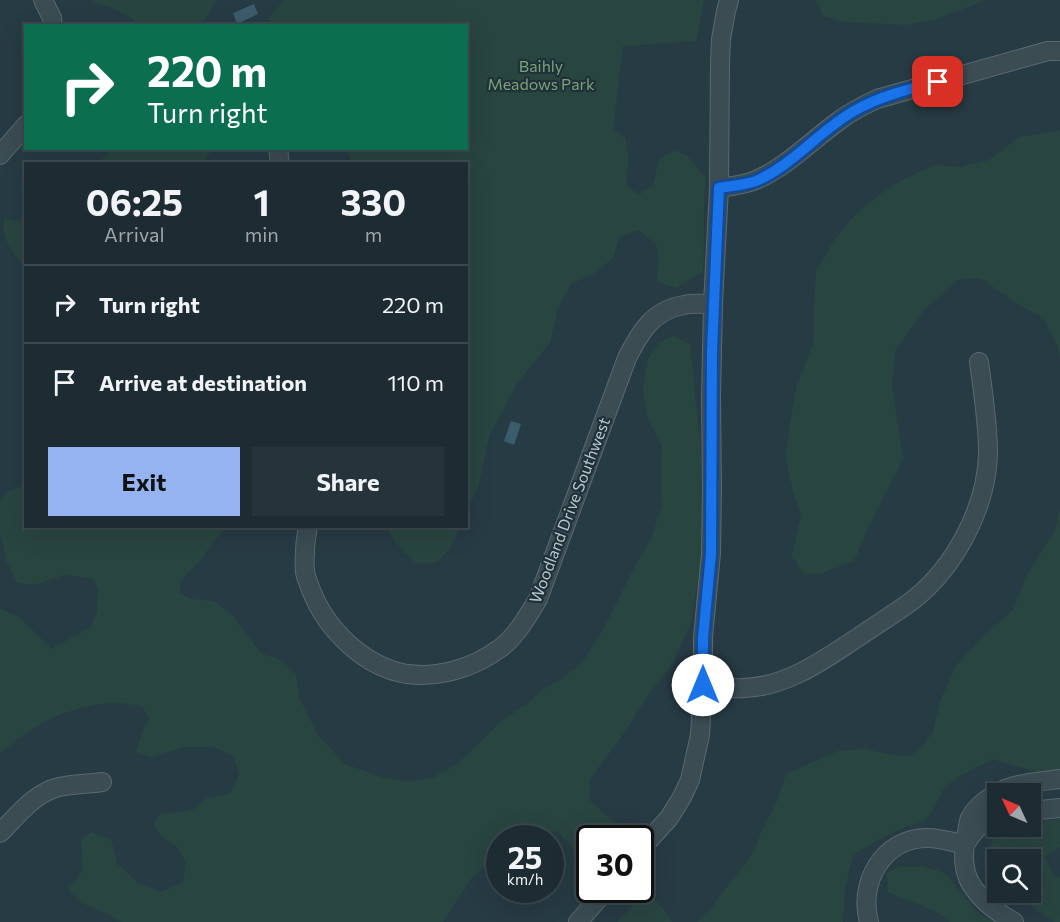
<!DOCTYPE html>
<style>
:root{--surface:#1d2c33;--page:#25343b;--text:#f1f3f6;--muted:#a0a7ac;--line:#3b484e;--accent:#95b2f1}
body{margin:0;font-family:Commissioner,sans-serif;background:var(--page);color:var(--text);height:100vh;display:flex;flex-direction:column;font-size:22px;white-space:nowrap}
*{box-sizing:border-box;margin:0}
p{font-size:20px;color:var(--muted)}
.icon{flex:none;width:33px;height:33px;fill:none;stroke:currentColor;stroke-width:2;stroke-linecap:round;stroke-linejoin:round}
.map{position:relative;flex:1;overflow:hidden}
.sheet{position:absolute;left:24px;top:162px;width:444px;height:366px;display:flex;flex-direction:column;background:var(--surface);border-radius:0px;box-shadow:0 6px 24px #0002,0 0 0 2px var(--line)}
.sheet>*{flex:none}
.top-card{position:absolute;left:24px;top:24px;width:444px;height:126px;border-radius:0px;box-shadow:0 6px 24px #0002,0 0 0 2px var(--line);background:#0b6e4f;color:#fff;overflow:hidden}
.needle{width:39px;rotate:314deg}
.tools{position:absolute;left:987px;top:783px;display:grid;gap:12px}
.tools a{display:grid;place-items:center;width:54px;height:54px;border-radius:0px;background:var(--surface);box-shadow:0 6px 24px #0002,0 0 0 2px var(--line);font-size:30px}
.speed{position:absolute;left:486px;top:825px;display:flex;gap:12px;font-size:30px;font-weight:700;text-align:center}
.speed>*{display:grid;place-content:center;width:78px;height:78px;border-radius:50%;background:var(--surface);box-shadow:0 6px 24px #0002,0 0 0 2px var(--line);line-height:1}
.speed small{font-size:15px;font-weight:400}
.speed .limit{border:3px solid #111;border-radius:9px;background:#fff;color:#111}
.pin{position:absolute;display:grid;place-items:center;width:51px;height:51px;color:#fff;margin:-26px;border-radius:12px;box-shadow:0 3px 9px #0006}
.me{position:absolute;width:66px;margin:-33px;rotate:0deg;stroke-linejoin:round;filter:drop-shadow(0 0 4px #0008)}
.turn{display:flex;align-items:center;gap:21px;height:126px;padding:0 24px;font-size:27px}
.turn .icon{width:78px;height:78px;stroke-width:2.5}
.turn b{display:block;font-size:42px;line-height:51px}
.eta{display:flex;justify-content:space-evenly;align-items:center;height:102px;text-align:center}
.eta b{font-size:36px;font-weight:700;line-height:42px}
.primary-button{display:flex;gap:12px;margin-top:auto;padding:12px 24px}
.primary-button a{flex:1;height:69px;border-radius:0px;background:var(--accent);color:#111;font-size:24px;font-weight:700;line-height:69px;text-align:center}
.primary-button a+a{background:var(--page);color:var(--text)}
ul{padding:0;list-style:none}
li{display:flex;align-items:center;gap:18px;height:78px;padding:0 24px;border-top:2px solid var(--line)}
li div{flex:1}
li b{display:block;font-size:22px}
li em{font-style:normal}
.map>svg:first-child{display:block}
.green{fill:#294540}
.water{fill:#3b5c6b}
.lines{fill:none;stroke-linecap:round;stroke-linejoin:round}
.minor-casing{stroke:#5a6971;stroke-width:20}
.minor{stroke:#3b4c53;stroke-width:18}
.route-casing{stroke:#114b97;stroke-width:15}
.route{stroke:#1a73e8;stroke-width:10}
.labels{text-anchor:middle;dominant-baseline:central;stroke-width:4.5;stroke-linejoin:round;paint-order:stroke}
.park-label{font-size:16px;fill:#79a377;stroke:#203139}
.street-label{font-size:16px;fill:#b9c6cd;stroke:#203139}
</style>
<div class="map">
<svg width="1060" height="922" viewBox="0 0 1060 922">
<rect width="100%" height="100%" fill="#273b44"/>
<path class="green" d="M 92,0 L 215,0 L 212,9 L 201,25 L 134,26 L 134,20 L 113,8 L 93,2 Z
M 284,0 L 704,0 L 696,41 L 623,46 L 613,129 L 625,138 L 629,158 L 626,184 L 638,195 L 653,185 L 659,159 L 675,150 L 688,157 L 706,178 C 702,209 705,240 703,271 L 676,288 L 657,281 L 659,258 L 656,244 L 638,230 L 619,237 L 613,258 L 595,273 L 571,284 L 558,308 L 550,343 L 518,382 L 489,436 L 479,484 L 467,511 L 466,164 L 350,163 L 350,156 L 342,149 L 466,148 L 466,26 L 271,25 L 269,18 Z
M 816,0 L 986,0 L 936,19 L 907,25 L 845,22 L 823,16 Z
M 1060,131 L 1060,360 L 1057,345 L 1043,318 L 1015,302 L 980,278 L 958,280 L 925,309 L 895,351 L 892,385 L 903,459 L 868,528 L 854,561 L 822,573 L 804,574 L 792,556 L 801,515 L 792,488 L 786,456 L 790,423 L 797,385 L 814,341 L 814,302 L 816,271 L 835,239 L 855,215 L 877,197 L 900,181 L 935,165 L 961,167 L 989,160 L 1019,137 Z
M 112,149 L 112,148 L 213,149 L 202,163 L 94,163 L 98,163 Z
M 25,216 L 25,266 C 13,254 0,237 4,218 L 18,221 Z
M 674,335 L 690,345 L 700,442 L 704,505 L 702,555 L 691,624 L 672,664 L 649,694 L 622,736 L 590,779 L 589,800 C 599,809 620,825 623,838 L 590,838 L 589,865 L 579,860 L 570,844 L 556,831 L 534,833 L 529,838 L 500,838 L 499,855 L 495,856 L 469,881 L 443,922 L 121,922 L 110,915 L 82,903 L 68,890 L 83,870 L 81,839 L 92,832 L 112,841 L 117,864 L 140,884 L 162,892 L 183,882 L 186,862 L 176,846 L 162,837 L 153,824 L 161,814 L 183,812 L 195,809 L 205,799 L 226,795 L 233,789 L 239,775 L 233,755 L 213,747 L 184,747 L 151,757 L 136,752 L 142,733 L 149,719 L 142,706 C 133,705 123,703 114,703 C 70,705 32,724 0,754 L 0,609 L 19,617 L 52,649 L 90,628 L 97,612 L 98,588 L 92,578 L 65,575 L 34,585 L 17,583 L 6,560 L 0,531 L 0,501 L 9,491 L 25,485 L 26,526 L 225,527 L 198,563 L 182,579 L 179,593 L 192,599 L 214,601 L 232,615 L 262,654 L 276,658 L 296,674 L 299,697 L 318,735 L 345,764 L 381,777 L 408,782 L 433,778 L 458,763 L 482,741 L 500,722 L 527,704 L 542,690 L 561,679 L 583,662 L 604,628 L 636,564 L 651,539 L 661,507 L 662,446 L 647,417 L 643,389 L 648,358 L 661,342 Z
M 1060,507 L 1060,784 L 1036,772 L 992,759 L 963,774 L 945,787 L 933,809 L 925,821 L 902,828 L 878,840 L 853,855 L 845,889 L 843,922 L 697,922 L 708,913 L 722,893 L 752,855 L 761,832 L 777,801 L 786,774 L 838,751 L 865,749 L 896,756 L 914,755 L 933,732 L 940,701 L 955,667 L 978,641 L 1013,610 L 1028,573 L 1055,530 Z
M 386,527 L 460,527 L 451,548 L 437,562 L 416,563 L 397,544 Z
M 1060,819 L 1060,846 L 1045,857 L 1055,876 L 1060,877 L 1060,922 L 1054,922 L 1013,893 L 1030,892 L 1030,860 L 998,860 L 997,875 L 986,855 L 995,837 L 1026,827 L 1030,826 L 1031,825 L 1048,820 Z
M 899,867 L 925,867 L 945,873 L 978,913 L 994,922 L 950,922 C 932,906 909,902 888,892 L 886,873 Z
M 652,897 L 664,910 L 672,922 L 618,922 L 618,920 L 640,899 Z"/>
<path class="water" d="M 254,4 L 258,14 L 237,24 L 233,13 Z
M 511,421 L 521,424 L 514,445 L 504,441 Z"/>
<g class="lines">
<g class="minor-casing">
<path id="minor" d="M 43,0 L 52,18 L 53,26
M 278,148 L 280,164
M 0,155 L 26,125
M 719,188 C 732,186 744,185 756,180 C 788,166 812,140 840,120 C 852,111 864,105 877,99 L 1048,51 L 1060,51
M 308,526 C 305,541 304,558 305,572 C 306,578 309,584 311,590 C 326,629 364,667 407,674 C 439,678 473,668 499,649 C 516,637 527,617 538,599 L 627,358 C 640,332 653,310 684,305 C 694,303 704,304 713,304
M 703,685 C 717,686 731,689 744,688 C 787,687 825,659 860,636 C 877,624 896,613 913,600 C 955,567 987,507 988,453 C 988,423 983,392 979,362
M 1030,811 L 1060,808
M 0,833 C 17,816 34,793 59,787 C 73,784 88,784 102,782
M 966,843 C 974,831 982,820 998,817
M 640,850 L 669,818 L 682,797 L 690,780 L 700,735 L 703,685 L 703,637 L 711,554 L 712,489 L 711,398 L 713,304 L 719,188 L 720,63 L 721,39 L 726,11 L 729,0
M 578,922 L 606,890
M 869,922 C 858,883 883,838 927,838 C 940,838 953,842 965,845
M 1014,922 C 1000,914 984,903 975,890 C 961,873 963,852 967,832 C 968,828 968,822 970,818 C 974,809 984,801 993,795 C 1012,783 1038,782 1060,779"/>
</g>
<use href="#minor" class="minor"/>
</g>
<g class="lines">
<g class="route-casing">
<path id="route" d="M 703,685 L 703,638 L 711,554 L 712,351 L 719,188 C 731,186 744,185 756,181 C 793,165 819,131 854,111 C 880,96 909,89 938,82"/>
</g>
<use href="#route" class="route"/>
</g>
<g class="labels">
<g class="park-label">
<text x="541" y="65">Baihly<tspan x="541" dy="18">Meadows Park</tspan></text>
</g>
<g class="street-label">
<text transform="translate(569 510) rotate(-69)">Woodland Drive Southwest</text>
</g>
</g>
</svg>
<div class="tools">
<a><svg class="needle" viewBox="-14 -14 28 28"><path d="M0-13l5 13h-10z" fill="#e53935"/><path d="M0 13l5-13h-10z" fill="#a0a7ac"/></svg></a>
<a><svg class="icon" aria-label="search" viewBox="0 0 24 24"><circle cx="10" cy="10" r="6"/><path d="M15 15l6 6"/></svg></a>
</div>
<div class="speed"><div>25<small>km/h</small></div><div class="limit">30</div></div>
<div class="pin" style="left:938px;top:82px;background:#d93025"><svg class="icon" aria-label="arrive" viewBox="0 0 24 24"><path d="M6 21V4h12l-3 4 3 4H6"/></svg></div>
<svg class="me" style="left:703px;top:685px" viewBox="-20 -20 40 40"><circle r="19" fill="#fff"/><path d="M0-13L10 11 0 6-10 11z" fill="#1a73e8"/></svg>
<div class="top-card">
<div class="turn"><svg class="icon" aria-label="right" viewBox="0 0 24 24"><path d="M7 20v-9h11M14 6l5 5-5 5"/></svg><div><b>220 m</b>Turn right</div></div>
</div>
<section class="sheet">
<div class="eta">
<div><b>06:25</b><p>Arrival</p></div>
<div><b>1</b><p>min</p></div>
<div><b>330</b><p>m</p></div>
</div>
<ul>
<li><svg class="icon" aria-label="right" viewBox="0 0 24 24"><path d="M7 20v-9h11M14 6l5 5-5 5"/></svg><div><b>Turn right</b></div><em>220 m</em></li>
<li><svg class="icon" aria-label="arrive" viewBox="0 0 24 24"><path d="M6 21V4h12l-3 4 3 4H6"/></svg><div><b>Arrive at destination</b></div><em>110 m</em></li>
</ul>
<div class="primary-button"><a>Exit</a><a>Share</a></div>
</section>
</div>
